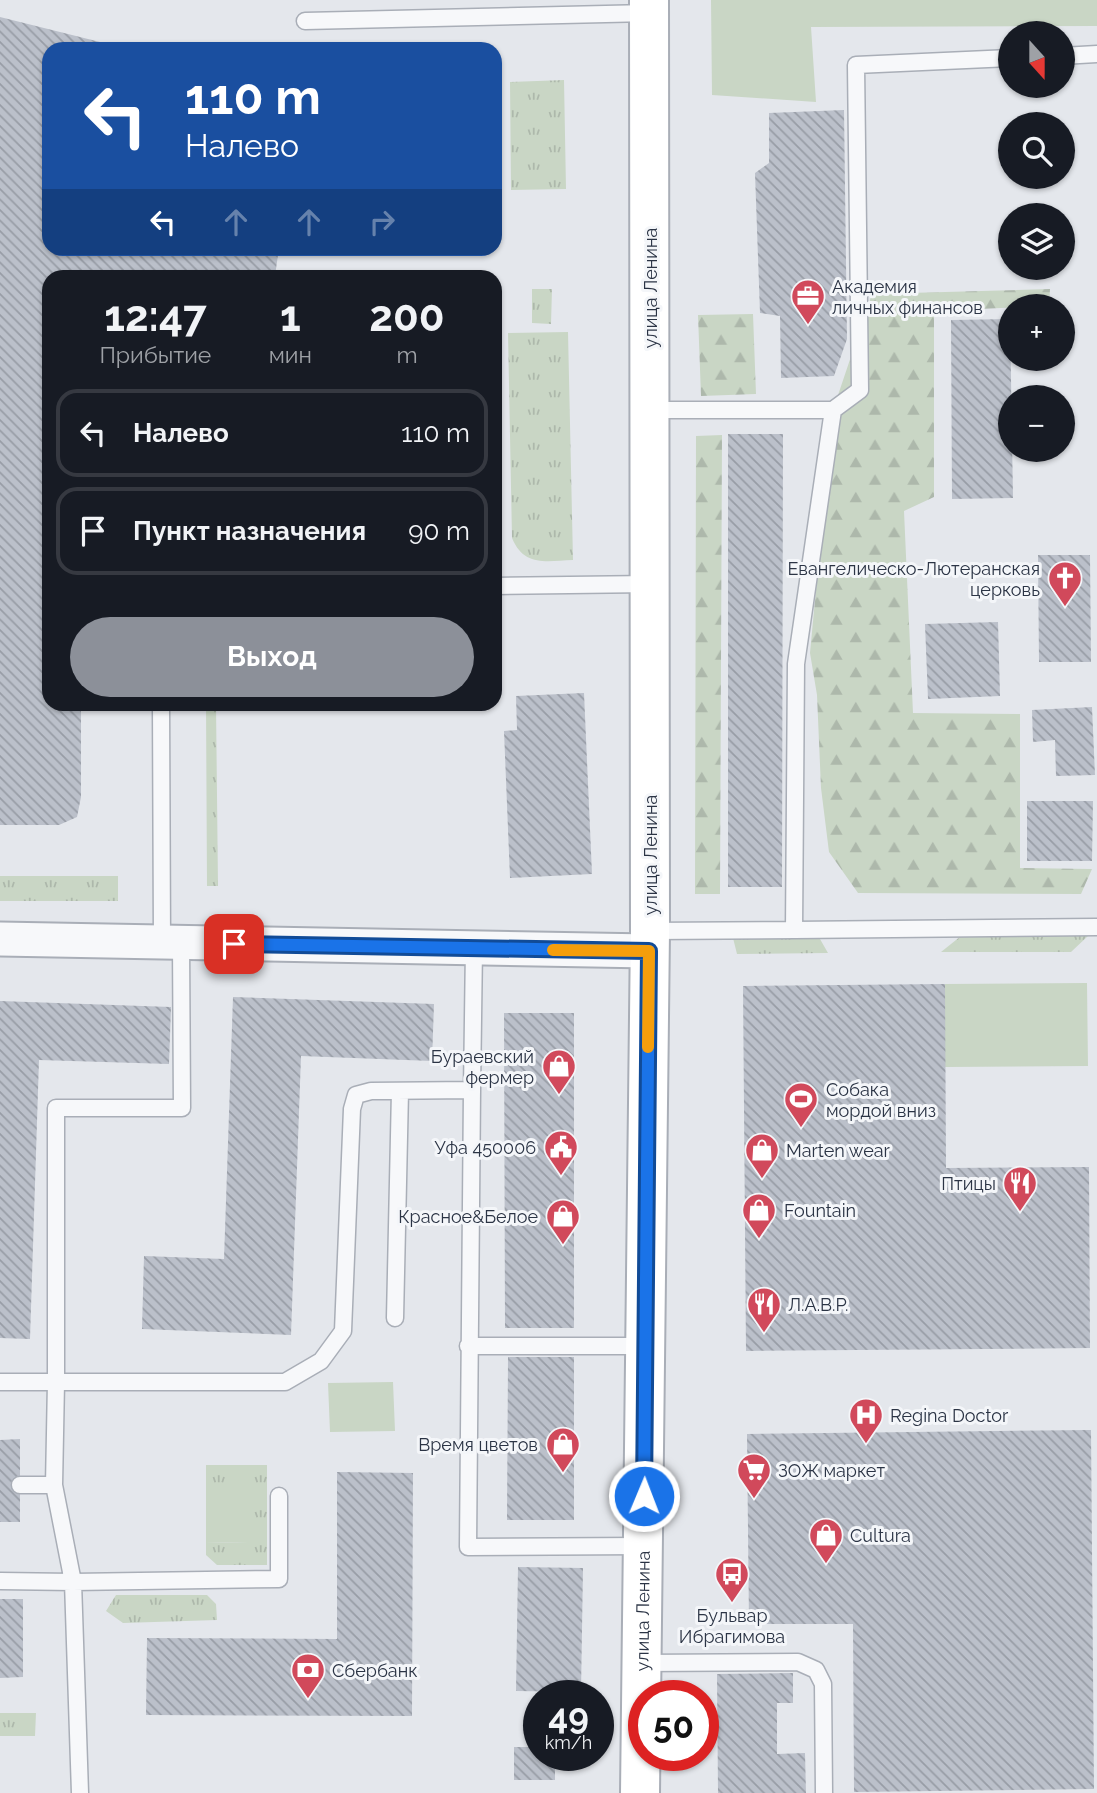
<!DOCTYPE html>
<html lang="ru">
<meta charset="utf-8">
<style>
:root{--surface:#171b24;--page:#242831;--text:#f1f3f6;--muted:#9ea1a6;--line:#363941;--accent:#8c9099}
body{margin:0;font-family:Raleway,sans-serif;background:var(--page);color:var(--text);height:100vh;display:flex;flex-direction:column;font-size:26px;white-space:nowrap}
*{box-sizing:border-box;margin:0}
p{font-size:23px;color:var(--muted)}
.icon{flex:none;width:38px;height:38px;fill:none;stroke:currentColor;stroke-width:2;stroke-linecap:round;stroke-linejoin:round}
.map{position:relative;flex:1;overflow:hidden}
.side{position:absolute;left:42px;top:270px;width:460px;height:441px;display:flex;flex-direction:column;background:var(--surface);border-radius:21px;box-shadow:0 2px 5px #0004}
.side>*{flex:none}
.guide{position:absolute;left:42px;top:42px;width:460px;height:214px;border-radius:21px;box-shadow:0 2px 5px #0004;background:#1a4fa0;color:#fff;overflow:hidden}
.needle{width:46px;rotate:159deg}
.fabs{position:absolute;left:998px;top:21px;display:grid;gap:14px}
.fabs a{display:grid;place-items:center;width:77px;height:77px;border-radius:50%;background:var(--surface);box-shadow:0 2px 5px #0004;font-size:35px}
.speed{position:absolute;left:523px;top:1680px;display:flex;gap:14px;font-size:35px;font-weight:700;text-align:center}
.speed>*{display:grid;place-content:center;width:91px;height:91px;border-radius:50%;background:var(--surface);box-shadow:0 2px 5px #0004;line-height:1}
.speed small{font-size:18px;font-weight:400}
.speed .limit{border:10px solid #d22;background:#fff;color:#111}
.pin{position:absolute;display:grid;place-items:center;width:60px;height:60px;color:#fff;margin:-30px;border-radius:14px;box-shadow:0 4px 10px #0006}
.me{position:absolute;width:77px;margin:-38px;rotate:1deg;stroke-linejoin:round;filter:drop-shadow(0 0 5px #0008)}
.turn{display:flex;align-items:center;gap:24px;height:147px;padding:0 28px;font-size:32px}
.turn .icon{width:91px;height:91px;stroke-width:2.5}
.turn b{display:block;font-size:49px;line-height:60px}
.lanes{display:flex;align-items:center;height:66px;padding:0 28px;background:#0003;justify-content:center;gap:35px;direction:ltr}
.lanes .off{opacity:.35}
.eta{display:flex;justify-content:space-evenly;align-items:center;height:119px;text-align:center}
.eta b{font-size:42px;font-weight:700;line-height:49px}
.cta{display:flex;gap:14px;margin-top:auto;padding:14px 28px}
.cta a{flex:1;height:80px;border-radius:42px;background:var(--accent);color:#fff;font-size:28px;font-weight:700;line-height:80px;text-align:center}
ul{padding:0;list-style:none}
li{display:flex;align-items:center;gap:21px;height:88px;margin:0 14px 10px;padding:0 14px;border:4px solid var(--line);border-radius:21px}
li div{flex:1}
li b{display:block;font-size:26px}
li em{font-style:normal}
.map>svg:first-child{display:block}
.grass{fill:url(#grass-tufts)}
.forest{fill:url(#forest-firs)}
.green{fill:#c9d6c5}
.building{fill:url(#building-back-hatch)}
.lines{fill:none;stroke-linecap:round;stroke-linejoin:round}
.service-casing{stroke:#a9aeb7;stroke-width:19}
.minor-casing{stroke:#a9aeb7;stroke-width:37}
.secondary-casing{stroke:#a9aeb7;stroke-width:42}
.service{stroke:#f7f8fa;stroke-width:16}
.minor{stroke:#f7f8fa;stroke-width:33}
.secondary{stroke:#fff;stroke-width:38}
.route-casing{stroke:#114b97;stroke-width:18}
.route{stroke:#1a73e8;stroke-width:12}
.slow{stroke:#f59e0b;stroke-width:12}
.labels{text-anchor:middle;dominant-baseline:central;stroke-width:6;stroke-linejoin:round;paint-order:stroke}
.poi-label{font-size:18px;fill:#2b3445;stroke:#f4f6f9;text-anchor:start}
.street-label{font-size:18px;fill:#2b3445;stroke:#f4f6f9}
</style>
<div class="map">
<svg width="1097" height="1793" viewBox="0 0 1097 1793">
<defs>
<pattern id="grass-tufts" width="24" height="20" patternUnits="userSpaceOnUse" patternTransform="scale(1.75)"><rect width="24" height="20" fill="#c9d6c5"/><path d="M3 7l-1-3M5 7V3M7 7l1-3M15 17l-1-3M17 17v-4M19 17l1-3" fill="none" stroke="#adb8ab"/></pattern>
<pattern id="forest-firs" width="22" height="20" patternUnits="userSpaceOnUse" patternTransform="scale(1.75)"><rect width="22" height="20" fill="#c9d6c5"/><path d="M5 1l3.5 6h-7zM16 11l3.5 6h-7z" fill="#adb8ab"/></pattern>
<pattern id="building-back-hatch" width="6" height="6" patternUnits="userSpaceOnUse" patternTransform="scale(1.75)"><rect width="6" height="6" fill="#bbc0ca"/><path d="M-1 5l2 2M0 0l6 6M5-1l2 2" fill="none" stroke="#989da6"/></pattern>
</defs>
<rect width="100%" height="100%" fill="#e4e7ec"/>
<path class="grass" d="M 564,80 L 566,189 L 511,190 L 510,82 Z
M 532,289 L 552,289 L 551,324 L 532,323 Z
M 568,332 L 573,560 C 546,561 524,567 512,538 L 508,333 Z
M 206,704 L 216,704 L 218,886 L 207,886 Z
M 0,876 L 118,876 L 118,901 L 0,901 Z
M 961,936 L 1088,936 L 1071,952 L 941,952 Z
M 733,938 L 820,939 L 828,953 L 737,954 Z
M 206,1465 L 267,1465 L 267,1565 L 217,1565 L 206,1555 L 206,1543 L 248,1542 L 248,1487 L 206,1486 Z
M 116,1595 L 207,1595 L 216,1604 L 217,1620 L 123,1623 L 106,1611 Z
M 0,1713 L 36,1713 L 35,1736 L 0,1736 Z"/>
<path class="forest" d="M 1050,289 L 1049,306 L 934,311 L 934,497 L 904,511 L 913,713 L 1020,714 L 1020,868 L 1092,869 L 1081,894 L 858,893 L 829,852 L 821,788 L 817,695 L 810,653 L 833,410 L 872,294 Z
M 753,314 L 756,394 L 701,396 L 698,315 Z
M 722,435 L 720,894 L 695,894 L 696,436 Z"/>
<path class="green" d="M 711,0 L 1097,0 L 1097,26 L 811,27 L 816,102 L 712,95 Z
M 1087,983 L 1088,1066 L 945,1067 L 945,984 Z
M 393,1382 L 395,1431 L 330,1432 L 328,1383 Z
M 206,1486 L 248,1486 L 248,1542 L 206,1543 Z"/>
<path class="building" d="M 0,17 L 104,43 L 115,49 L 49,49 L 49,248 L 279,248 L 275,276 L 49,276 L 49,704 L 81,704 L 81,797 L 77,817 L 59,825 L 0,825 Z
M 844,110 L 847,339 L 834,376 L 781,378 L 780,316 L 760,313 L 755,173 L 769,163 L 769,113 Z
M 1010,319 L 1013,498 L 952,499 L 951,320 Z
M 728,434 L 783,434 L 782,887 L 728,887 Z
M 1038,555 L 1090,555 L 1091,662 L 1039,662 Z
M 998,622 L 1000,696 L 928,699 L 925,624 Z
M 584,693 L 592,874 L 510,878 L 504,731 L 517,730 L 516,696 Z
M 1092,707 L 1095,775 L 1056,776 L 1055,740 L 1033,742 L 1032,710 Z
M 1027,801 L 1093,801 L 1092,861 L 1027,861 Z
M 945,984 L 946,1168 L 1089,1167 L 1090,1348 L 746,1351 L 743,986 Z
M 233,997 L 434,1004 L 432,1061 L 301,1056 L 291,1335 L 142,1329 L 144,1256 L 224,1259 Z
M 0,1001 L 171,1007 L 169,1064 L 39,1060 L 30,1339 L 0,1338 Z
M 504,1013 L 574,1013 L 574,1328 L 505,1328 Z
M 508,1357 L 574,1357 L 574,1520 L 507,1520 Z
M 1091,1430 L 1094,1789 L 854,1792 L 853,1624 L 749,1624 L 747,1434 Z
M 20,1439 L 20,1522 L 0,1522 L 0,1440 Z
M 337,1472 L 413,1473 L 412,1716 L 146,1715 L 147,1638 L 337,1639 Z
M 518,1567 L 583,1568 L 581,1692 L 516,1691 Z
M 0,1599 L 23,1599 L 23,1677 L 0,1678 Z
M 793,1673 L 793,1703 L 777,1703 L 777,1754 L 805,1753 L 806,1793 L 718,1793 L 717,1674 Z
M 514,1747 L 539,1747 L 539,1755 L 555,1755 L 555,1780 L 514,1780 Z"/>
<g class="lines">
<g class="service-casing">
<path id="service" d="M 305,21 L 649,13
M 1062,56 L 1097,54
M 651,410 L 833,410 L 796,664 L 794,930 L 1097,927
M 833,410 L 860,390 L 856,65 L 1010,58
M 495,586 L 651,584
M 161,704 L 162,942
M 650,931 L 794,930
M 181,943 L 182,1108 L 56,1108 L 56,1382 L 285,1382 L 321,1361 L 343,1331 L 352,1109 L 356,1095 L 371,1091 L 472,1090 L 474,947
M 472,1090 L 468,1547 L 643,1546
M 395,1318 L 400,1091
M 468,1346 L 645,1346
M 0,1382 L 56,1382 L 54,1485
M 20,1485 L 54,1485 L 73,1582 L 279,1579 L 279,1496
M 0,1581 L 73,1582 L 80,1793
M 642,1663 L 798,1662 L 816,1670 L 823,1684 L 824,1793"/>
</g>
<g class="minor-casing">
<path id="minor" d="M 0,939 L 649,951"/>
</g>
<g class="secondary-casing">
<g id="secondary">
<path id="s1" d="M 640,1793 L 650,931 L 649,0"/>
</g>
</g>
<use href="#service" class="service"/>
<use href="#minor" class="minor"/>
<use href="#secondary" class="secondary"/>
</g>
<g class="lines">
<g class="route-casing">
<path id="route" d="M 234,944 L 649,951 L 644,1496"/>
</g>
<use href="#route" class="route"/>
<path class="slow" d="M 553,950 L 649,951 L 648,1047"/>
</g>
<defs>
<g id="office-pin" transform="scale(1.75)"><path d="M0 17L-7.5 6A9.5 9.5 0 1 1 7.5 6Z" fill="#d1495b" stroke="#f4f6f9"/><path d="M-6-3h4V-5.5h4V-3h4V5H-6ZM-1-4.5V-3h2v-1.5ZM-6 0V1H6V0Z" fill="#fff"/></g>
<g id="church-pin" transform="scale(1.75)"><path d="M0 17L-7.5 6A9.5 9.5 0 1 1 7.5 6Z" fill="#d1495b" stroke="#f4f6f9"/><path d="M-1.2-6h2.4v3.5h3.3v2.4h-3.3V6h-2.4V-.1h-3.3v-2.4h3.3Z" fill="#fff"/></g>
<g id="shop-pin" transform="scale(1.75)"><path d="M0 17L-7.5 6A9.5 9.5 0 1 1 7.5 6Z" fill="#d1495b" stroke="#f4f6f9"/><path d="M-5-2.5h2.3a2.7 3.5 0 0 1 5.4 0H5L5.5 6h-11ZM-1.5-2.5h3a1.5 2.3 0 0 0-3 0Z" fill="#fff"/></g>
<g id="stadium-pin" transform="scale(1.75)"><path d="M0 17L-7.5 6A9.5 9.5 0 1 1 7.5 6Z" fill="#d1495b" stroke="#f4f6f9"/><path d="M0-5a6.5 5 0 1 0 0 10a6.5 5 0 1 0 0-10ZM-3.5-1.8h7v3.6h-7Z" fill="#fff"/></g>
<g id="civic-pin" transform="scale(1.75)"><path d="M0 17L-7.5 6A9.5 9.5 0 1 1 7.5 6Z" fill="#d1495b" stroke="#f4f6f9"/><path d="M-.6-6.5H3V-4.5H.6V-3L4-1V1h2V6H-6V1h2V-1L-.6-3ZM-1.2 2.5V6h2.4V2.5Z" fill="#fff"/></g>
<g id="restaurant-pin" transform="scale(1.75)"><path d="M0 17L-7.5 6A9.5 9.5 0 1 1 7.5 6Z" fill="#d1495b" stroke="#f4f6f9"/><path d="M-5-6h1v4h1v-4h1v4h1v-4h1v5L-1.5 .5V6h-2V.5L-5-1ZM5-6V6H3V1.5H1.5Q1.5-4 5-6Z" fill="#fff"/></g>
<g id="hospital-pin" transform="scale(1.75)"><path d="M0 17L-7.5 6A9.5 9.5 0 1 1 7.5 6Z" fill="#d1495b" stroke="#f4f6f9"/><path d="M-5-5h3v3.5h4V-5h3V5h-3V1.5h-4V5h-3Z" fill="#fff"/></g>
<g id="supermarket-pin" transform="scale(1.75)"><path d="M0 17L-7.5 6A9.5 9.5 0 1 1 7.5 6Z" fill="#d1495b" stroke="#f4f6f9"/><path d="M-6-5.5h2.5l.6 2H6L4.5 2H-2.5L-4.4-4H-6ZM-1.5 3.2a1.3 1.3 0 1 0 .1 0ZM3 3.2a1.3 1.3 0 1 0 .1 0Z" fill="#fff"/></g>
<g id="bus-pin" transform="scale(1.75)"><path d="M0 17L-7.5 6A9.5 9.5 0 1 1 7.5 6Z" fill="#d1495b" stroke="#f4f6f9"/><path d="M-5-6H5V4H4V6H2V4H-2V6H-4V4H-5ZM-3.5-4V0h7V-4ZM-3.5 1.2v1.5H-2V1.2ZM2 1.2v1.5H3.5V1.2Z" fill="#fff"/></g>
<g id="bank-pin" transform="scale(1.75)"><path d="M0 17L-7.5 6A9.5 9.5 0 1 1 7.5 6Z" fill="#d1495b" stroke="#f4f6f9"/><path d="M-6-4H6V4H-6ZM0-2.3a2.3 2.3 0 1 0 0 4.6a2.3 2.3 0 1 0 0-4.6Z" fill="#fff"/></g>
</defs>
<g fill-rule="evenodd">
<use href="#office-pin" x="808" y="296"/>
<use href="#church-pin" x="1065" y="578"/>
<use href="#shop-pin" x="559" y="1066"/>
<use href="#stadium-pin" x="801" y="1099"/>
<use href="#civic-pin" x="561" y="1147"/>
<use href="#shop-pin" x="762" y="1150"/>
<use href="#restaurant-pin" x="1020" y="1183"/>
<use href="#shop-pin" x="759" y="1210"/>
<use href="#shop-pin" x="563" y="1216"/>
<use href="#restaurant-pin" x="764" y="1304"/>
<use href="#hospital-pin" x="866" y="1415"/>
<use href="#shop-pin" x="563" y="1444"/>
<use href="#supermarket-pin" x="754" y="1470"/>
<use href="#shop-pin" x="826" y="1535"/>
<use href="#bus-pin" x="732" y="1574"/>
<use href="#bank-pin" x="308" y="1670"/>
</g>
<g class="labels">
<g class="poi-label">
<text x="832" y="286">Академия<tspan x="832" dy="21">личных финансов</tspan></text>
<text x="1040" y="568" text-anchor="end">Евангелическо-Лютеранская<tspan x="1040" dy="21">церковь</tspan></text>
<text x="534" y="1056" text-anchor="end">Бураевский<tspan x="534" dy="21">фермер</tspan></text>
<text x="826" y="1089">Собака<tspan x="826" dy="21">мордой вниз</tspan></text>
<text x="536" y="1147" text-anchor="end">Уфа 450006</text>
<text x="786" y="1150">Marten wear</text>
<text x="996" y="1183" text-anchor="end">Птицы</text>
<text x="784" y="1210">Fountain</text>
<text x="538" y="1216" text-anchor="end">Красное&amp;Белое</text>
<text x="788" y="1304">Л.А.В.Р.</text>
<text x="890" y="1415">Regina Doctor</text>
<text x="538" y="1444" text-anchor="end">Время цветов</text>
<text x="778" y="1470">ЗОЖ маркет</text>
<text x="850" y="1535">Cultura</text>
<text x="732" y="1615" text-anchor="middle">Бульвар<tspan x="732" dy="21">Ибрагимова</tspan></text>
<text x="332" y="1670">Сбербанк</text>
</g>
<g class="street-label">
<text transform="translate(650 288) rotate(-90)">улица Ленина</text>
<text transform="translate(650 855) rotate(-90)">улица Ленина</text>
<text stroke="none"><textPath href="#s1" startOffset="182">улица Ленина</textPath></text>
</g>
</g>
</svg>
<div class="fabs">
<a><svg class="needle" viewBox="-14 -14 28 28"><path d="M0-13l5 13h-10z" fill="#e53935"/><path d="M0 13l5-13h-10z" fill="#9ea1a6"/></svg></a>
<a><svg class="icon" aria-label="search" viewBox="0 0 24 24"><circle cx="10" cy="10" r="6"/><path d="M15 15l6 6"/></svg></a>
<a><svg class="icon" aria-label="layers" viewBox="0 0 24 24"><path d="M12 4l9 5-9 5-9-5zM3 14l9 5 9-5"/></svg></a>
<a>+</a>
<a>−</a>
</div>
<div class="speed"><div>49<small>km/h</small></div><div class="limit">50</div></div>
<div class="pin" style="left:234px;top:944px;background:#d93025"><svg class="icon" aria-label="arrive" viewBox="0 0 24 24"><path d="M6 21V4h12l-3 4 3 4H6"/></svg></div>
<svg class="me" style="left:644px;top:1496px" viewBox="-20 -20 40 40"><circle r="17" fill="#1a73e8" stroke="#fff" stroke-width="3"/><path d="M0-11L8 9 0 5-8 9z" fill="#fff"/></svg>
<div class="guide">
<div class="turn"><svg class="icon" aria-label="left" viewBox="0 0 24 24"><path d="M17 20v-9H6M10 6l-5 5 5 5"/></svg><div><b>110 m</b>Налево</div></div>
<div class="lanes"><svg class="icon" aria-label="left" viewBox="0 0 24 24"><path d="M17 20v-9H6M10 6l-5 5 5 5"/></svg><svg class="icon off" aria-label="ahead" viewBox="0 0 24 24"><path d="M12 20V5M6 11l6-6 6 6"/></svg><svg class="icon off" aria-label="ahead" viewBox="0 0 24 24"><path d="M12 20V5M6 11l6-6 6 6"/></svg><svg class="icon off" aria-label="right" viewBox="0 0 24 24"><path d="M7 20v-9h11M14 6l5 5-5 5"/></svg></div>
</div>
<section class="side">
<div class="eta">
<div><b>12:47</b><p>Прибытие</p></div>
<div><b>1</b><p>мин</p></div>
<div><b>200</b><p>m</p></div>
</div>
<ul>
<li><svg class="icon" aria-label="left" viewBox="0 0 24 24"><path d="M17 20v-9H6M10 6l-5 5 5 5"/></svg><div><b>Налево</b></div><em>110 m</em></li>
<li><svg class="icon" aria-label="arrive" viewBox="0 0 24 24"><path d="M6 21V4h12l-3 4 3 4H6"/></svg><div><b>Пункт назначения</b></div><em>90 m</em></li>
</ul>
<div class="cta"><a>Выход</a></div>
</section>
</div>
